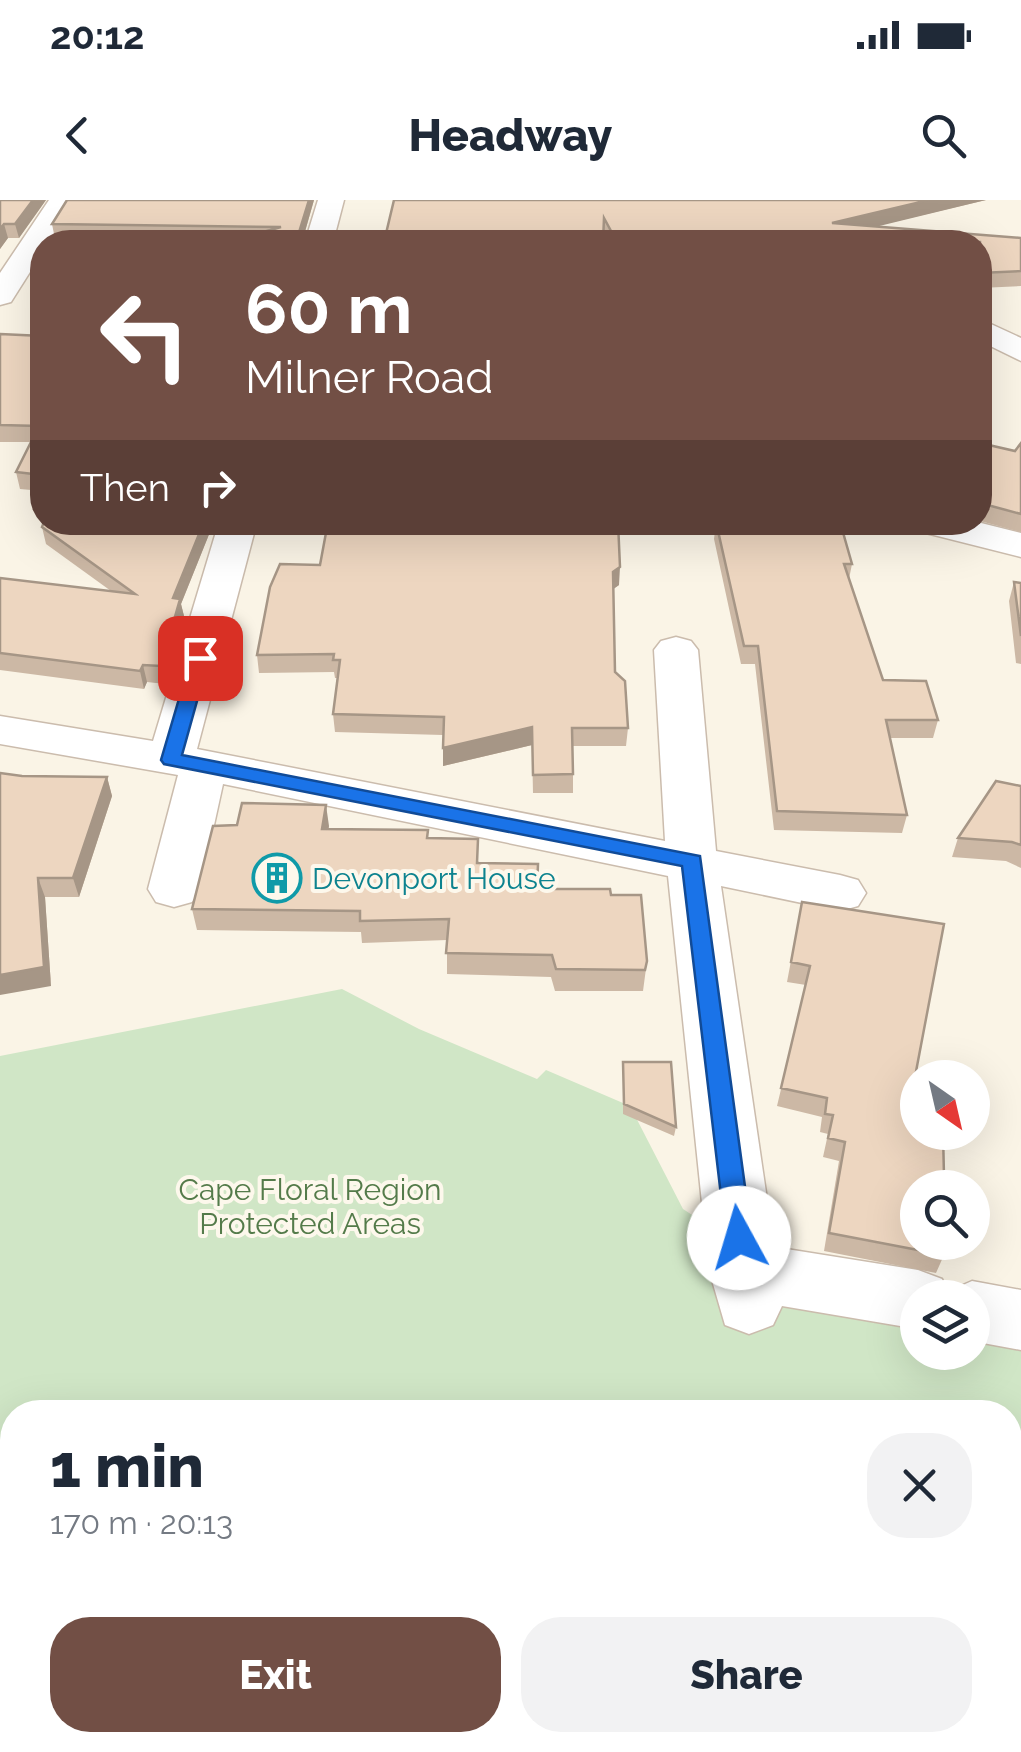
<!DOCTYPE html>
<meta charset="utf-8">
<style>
:root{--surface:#fff;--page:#f2f2f3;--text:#1f2937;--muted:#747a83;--accent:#724f45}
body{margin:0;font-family:Raleway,sans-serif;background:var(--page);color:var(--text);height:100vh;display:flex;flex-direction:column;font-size:38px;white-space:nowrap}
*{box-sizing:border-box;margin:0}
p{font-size:32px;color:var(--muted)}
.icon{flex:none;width:55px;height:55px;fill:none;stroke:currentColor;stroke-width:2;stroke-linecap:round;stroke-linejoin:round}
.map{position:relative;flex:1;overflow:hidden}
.panel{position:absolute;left:0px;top:1200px;width:1022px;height:352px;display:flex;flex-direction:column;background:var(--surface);border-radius:40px 40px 0 0;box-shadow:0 10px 40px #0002}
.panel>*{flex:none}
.top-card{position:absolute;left:30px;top:30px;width:962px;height:305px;border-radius:40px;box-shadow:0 10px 40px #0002;background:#724f45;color:#fff;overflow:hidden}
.needle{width:65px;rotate:146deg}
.buttons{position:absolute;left:900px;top:860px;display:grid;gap:20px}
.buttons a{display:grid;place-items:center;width:90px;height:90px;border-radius:50%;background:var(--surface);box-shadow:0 10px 40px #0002;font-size:50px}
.pin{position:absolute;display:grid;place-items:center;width:85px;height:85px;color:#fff;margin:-42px;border-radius:20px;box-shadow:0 5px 15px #0006}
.me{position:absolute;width:110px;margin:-55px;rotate:354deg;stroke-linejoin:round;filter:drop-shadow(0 0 8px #0008)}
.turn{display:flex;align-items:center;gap:35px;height:210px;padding:0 50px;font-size:45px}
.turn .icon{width:130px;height:130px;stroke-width:2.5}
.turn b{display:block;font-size:70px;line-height:85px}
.then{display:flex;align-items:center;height:95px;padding:0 50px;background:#0003;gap:20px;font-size:38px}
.round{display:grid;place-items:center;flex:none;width:105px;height:105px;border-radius:40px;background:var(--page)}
.headline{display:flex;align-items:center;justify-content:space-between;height:170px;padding:0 50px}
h1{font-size:60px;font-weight:800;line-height:75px}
.cta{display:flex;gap:20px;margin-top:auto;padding:20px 50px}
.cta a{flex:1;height:115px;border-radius:40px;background:var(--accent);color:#fff;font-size:40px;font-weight:800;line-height:115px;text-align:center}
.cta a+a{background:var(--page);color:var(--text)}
.status{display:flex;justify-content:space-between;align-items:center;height:70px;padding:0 50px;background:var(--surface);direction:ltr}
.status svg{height:28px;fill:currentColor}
header{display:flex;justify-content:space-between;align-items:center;height:130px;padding:0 50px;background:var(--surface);font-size:45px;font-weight:800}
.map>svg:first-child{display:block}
.green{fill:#d0e6c6;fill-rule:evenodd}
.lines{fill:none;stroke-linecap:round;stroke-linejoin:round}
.minor-casing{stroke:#cbbcad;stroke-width:3}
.minor{fill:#fff;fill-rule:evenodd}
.wall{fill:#ccb8a5}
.shaded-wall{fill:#a69686}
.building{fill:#edd6c0;stroke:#a69686;stroke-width:2.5}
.route{fill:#1a73e8;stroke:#114b97;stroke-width:2.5}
.labels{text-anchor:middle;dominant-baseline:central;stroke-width:8;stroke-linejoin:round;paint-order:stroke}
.culture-label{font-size:30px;fill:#0d838f;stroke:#fdf8ec;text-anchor:start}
.park-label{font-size:30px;fill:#547b4a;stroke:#fdf8ec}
</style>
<div class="status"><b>20:12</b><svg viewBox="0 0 49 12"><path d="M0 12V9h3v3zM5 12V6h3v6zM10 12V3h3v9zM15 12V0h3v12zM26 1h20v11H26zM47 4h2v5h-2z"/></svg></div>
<header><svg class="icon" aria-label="back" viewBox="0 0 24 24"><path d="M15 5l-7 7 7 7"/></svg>Headway<svg class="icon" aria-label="search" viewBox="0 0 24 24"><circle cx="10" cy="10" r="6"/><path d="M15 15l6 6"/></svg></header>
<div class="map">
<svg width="1021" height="1552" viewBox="0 0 1021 1552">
<rect width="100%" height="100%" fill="#faf4e6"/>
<path class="green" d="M 342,789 L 419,829 L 537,879 L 546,870 L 630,906 L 683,1009 L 804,1088 L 917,1112 L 918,1152 L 972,1152 L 973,1123 L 1021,1133 L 1021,1552 L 0,1552 L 0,856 ZM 12,1212 L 1010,1212 L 1010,1540 L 12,1540 Z"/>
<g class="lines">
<g class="minor-casing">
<path id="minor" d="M 49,0 L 75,0 L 49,42 L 42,42 L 42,53 L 11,102 L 0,105 L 0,73 Z
M 318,0 L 344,0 L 333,42 L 305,42 Z
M 980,119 L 1021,138 L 1021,161 L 980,141 Z
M 219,322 L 257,322 L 197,549 L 665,641 L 654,450 L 661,441 L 676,437 L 691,441 L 698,450 L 716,651 L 840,675 L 858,680 L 866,693 L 858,706 L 840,711 L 721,686 L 774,1047 L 918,1070 L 942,1079 L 947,1092 L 972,1081 L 1021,1090 L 1021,1150 L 972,1141 L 972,1098 L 918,1098 L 918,1129 L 782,1106 L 773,1125 L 749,1134 L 725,1125 L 709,1070 L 668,676 L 223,584 L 200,689 L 192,702 L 174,707 L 156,702 L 148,689 L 178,575 L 0,544 L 0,516 L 153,541 Z
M 909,322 L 977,322 L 1021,333 L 1021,357 L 914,330 Z"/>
</g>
<use href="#minor" class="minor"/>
</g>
<path class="wall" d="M 0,0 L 46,0 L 19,38 L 8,38 L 0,49 Z
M 314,0 L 302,42 L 55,39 L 52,24 Z
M 394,0 L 986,0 L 876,26 L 1021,38 L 1021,86 L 980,88 L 980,42 L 609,42 L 604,33 Z
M 0,134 L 42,136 L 42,291 L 20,289 L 16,272 L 31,242 L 0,242 Z
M 980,243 L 1015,251 L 1021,243 L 1021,332 L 980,321 Z
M 44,322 L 214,322 L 181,404 L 184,416 L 165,484 L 147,482 L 144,489 L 0,470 L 0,378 L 111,391 L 46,344 L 42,327 Z
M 716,322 L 852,364 L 849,379 L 883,480 L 938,520 L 933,538 L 890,538 L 907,615 L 902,633 L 774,630 L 755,464 L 741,464 L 714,339 Z
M 320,365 L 619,385 L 613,389 L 615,472 L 628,528 L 626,546 L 573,546 L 573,593 L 533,593 L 532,545 L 443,566 L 443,535 L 335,532 L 333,514 L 337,478 L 335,478 L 334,472 L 259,473 L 257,455 Z
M 1014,382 L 1021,383 L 1021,464 L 1016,463 L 1009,401 Z
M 22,576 L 107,577 L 112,596 L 79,697 L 45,697 L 51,786 Z
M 1021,586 L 1021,668 L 1006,661 L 952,657 L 958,638 Z
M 329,626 L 328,629 L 428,638 L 537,689 L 611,695 L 647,761 L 643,791 L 555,791 L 551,777 L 447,774 L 447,740 L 362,743 L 361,732 L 197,730 L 192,709 Z
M 802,702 L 914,882 L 944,1055 L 936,1073 L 824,1051 L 839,961 L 823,957 L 828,934 L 820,932 L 822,917 L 777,906 L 806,785 L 787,782 Z
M 623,862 L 676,927 L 674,936 L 623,914 Z"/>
<path class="shaded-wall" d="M 33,0 L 46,0 L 19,38 L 15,24 Z
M 309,0 L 314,0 L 302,42 L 296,42 Z
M 929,0 L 986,0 L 830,38 L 832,23 Z
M 4,24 L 8,38 L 0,49 L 0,29 Z
M 204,322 L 214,322 L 181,404 L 184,416 L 165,484 L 161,466 L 173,398 Z
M 620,367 L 619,385 L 612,390 L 613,372 Z
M 143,465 L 147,482 L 144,489 L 140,471 Z
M 532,527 L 532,545 L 443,566 L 443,548 Z
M 107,577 L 112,596 L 79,697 L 73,678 Z
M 326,605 L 329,626 L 325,650 L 322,629 Z
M 38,678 L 45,697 L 51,786 L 0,795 L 0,775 Z"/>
<path class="building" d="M 0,0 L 33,0 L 15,24 L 4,24 L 0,29 Z
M 67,0 L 309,0 L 296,42 L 228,42 L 281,27 L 52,24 Z
M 394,0 L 929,0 L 832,23 L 1021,38 L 1021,71 L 980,73 L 980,42 L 617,42 L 604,18 L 603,42 L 384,42 Z
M 0,134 L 42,136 L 42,275 L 16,272 L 39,226 L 0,225 Z
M 980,243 L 1015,251 L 1021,243 L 1021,314 L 980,303 Z
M 44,322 L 204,322 L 173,398 L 180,399 L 161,466 L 143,465 L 140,471 L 0,453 L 0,378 L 135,394 L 42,327 Z
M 328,322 L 618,322 L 620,367 L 613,372 L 615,472 L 625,481 L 628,528 L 572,528 L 573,574 L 533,575 L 532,527 L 443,548 L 444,517 L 333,514 L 340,460 L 333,460 L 334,454 L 257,455 L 270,387 L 280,364 L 320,365 Z
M 716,322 L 840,322 L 852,364 L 844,364 L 883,480 L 926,481 L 938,520 L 886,520 L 907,615 L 777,611 L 758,446 L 744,446 Z
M 1014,382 L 1021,383 L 1021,436 Z
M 0,573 L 22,576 L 107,577 L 73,678 L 38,678 L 44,767 L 0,775 Z
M 996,581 L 1021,586 L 1021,645 L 1012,642 L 958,638 Z
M 242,603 L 326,605 L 322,629 L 428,630 L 427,638 L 478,639 L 477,663 L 538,664 L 537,689 L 610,689 L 611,695 L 641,695 L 647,761 L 645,770 L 556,769 L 552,755 L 446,753 L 449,719 L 360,721 L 360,711 L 192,709 L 213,626 L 237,625 Z
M 802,702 L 944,724 L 914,882 L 918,883 L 918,932 L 943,932 L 944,976 L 952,978 L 951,988 L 918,988 L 918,1042 L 945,1042 L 944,1055 L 829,1033 L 845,942 L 828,938 L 833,915 L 825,914 L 827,898 L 781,888 L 810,766 L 791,762 Z
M 623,862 L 671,862 L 676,927 L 624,904 Z"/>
<path class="route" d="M 200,452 L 209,458 L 182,555 L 700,656 L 752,1038 L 748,1046 L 730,1046 L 726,1038 L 682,666 L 164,564 L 161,560 L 191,458 Z"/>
<defs>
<g id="building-ring" transform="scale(2.5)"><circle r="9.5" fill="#fdf8ec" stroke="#0f9aa8" stroke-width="1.5"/><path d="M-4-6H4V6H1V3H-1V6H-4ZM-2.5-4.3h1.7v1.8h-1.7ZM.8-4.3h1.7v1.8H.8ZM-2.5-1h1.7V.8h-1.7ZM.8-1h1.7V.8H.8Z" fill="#0f9aa8"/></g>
</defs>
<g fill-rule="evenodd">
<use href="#building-ring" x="277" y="678"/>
</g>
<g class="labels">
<g class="culture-label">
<text x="312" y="678">Devonport House</text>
</g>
<g class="park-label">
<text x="310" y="989">Cape Floral Region<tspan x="310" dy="34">Protected Areas</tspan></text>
</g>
</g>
</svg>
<div class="buttons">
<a><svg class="needle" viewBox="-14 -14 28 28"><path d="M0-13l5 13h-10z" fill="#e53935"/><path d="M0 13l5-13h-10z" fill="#747a83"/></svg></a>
<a><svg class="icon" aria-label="search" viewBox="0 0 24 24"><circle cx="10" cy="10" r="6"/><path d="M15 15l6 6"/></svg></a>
<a><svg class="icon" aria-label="layers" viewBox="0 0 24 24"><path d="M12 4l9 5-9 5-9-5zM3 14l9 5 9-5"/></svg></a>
</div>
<div class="pin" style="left:200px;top:458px;background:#d93025"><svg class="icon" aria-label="arrive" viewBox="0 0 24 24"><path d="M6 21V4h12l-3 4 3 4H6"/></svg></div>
<svg class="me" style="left:739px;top:1038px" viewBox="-20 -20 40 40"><circle r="19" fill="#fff"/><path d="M0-13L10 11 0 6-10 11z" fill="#1a73e8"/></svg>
<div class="top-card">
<div class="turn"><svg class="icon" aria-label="left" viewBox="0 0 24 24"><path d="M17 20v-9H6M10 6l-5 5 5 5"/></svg><div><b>60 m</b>Milner Road</div></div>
<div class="then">Then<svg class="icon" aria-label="right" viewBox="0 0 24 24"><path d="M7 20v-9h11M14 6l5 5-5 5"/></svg></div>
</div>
<section class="panel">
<div class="headline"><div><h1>1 min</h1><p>170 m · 20:13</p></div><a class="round"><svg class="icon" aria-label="close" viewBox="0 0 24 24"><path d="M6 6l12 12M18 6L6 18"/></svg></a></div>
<div class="cta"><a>Exit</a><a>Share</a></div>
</section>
</div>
